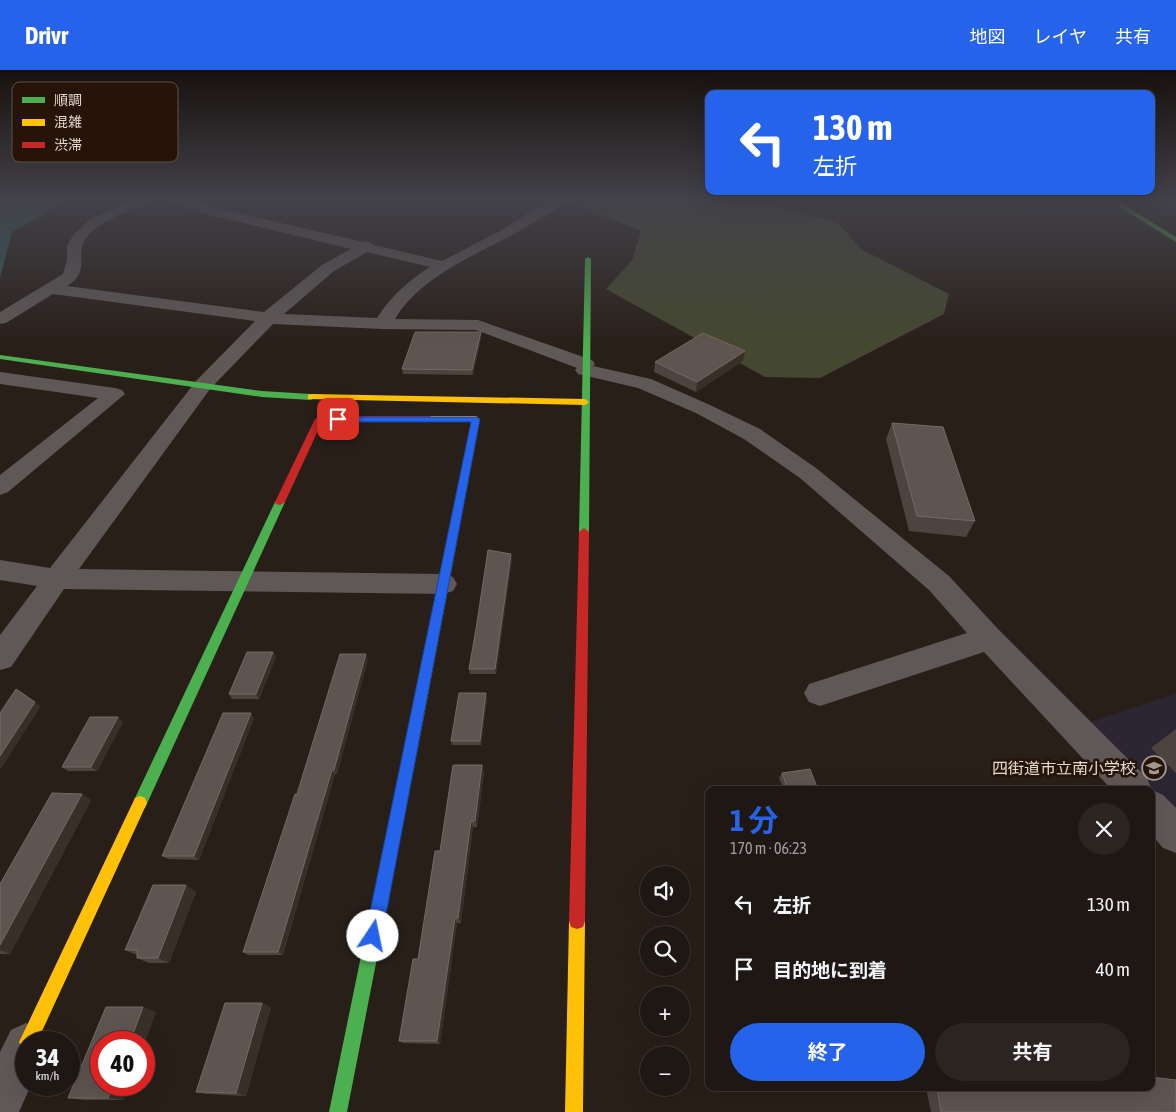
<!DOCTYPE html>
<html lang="ja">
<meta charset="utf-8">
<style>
:root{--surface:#1f1713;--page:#2c2421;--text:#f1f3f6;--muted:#a19fa0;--line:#3c3633;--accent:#2563eb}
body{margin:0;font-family:"Asap Condensed","Noto Sans JP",sans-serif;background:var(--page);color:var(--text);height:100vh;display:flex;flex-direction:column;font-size:19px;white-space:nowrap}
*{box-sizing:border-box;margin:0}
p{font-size:16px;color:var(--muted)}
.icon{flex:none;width:28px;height:28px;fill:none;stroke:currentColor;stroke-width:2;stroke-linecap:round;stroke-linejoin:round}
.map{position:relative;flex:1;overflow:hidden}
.side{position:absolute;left:705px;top:716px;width:450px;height:305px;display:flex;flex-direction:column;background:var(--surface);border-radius:10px;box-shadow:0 5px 20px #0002,0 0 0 1px var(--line)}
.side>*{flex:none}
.guide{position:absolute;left:705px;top:20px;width:450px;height:105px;border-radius:10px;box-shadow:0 5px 20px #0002,0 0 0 1px var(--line);background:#2563eb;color:#fff;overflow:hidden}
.tools{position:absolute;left:640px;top:796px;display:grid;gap:10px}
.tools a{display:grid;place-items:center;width:50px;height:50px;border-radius:50%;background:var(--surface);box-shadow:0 5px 20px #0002,0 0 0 1px var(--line);font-size:25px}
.speed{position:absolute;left:15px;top:961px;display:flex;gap:10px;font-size:25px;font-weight:700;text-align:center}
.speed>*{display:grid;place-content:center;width:65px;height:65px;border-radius:50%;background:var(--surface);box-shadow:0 5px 20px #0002,0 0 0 1px var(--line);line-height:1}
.speed small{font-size:12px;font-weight:400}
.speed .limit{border:8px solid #d22;background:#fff;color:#111}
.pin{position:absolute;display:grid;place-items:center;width:42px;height:42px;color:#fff;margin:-21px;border-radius:10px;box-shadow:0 2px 8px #0006}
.me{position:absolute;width:55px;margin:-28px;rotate:11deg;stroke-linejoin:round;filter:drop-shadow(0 0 4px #0008)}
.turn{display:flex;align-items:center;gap:18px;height:105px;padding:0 25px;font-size:22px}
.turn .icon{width:65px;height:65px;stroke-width:2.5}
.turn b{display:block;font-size:35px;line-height:42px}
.round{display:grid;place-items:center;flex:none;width:52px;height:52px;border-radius:26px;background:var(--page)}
.headline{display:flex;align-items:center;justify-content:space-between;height:85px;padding:0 25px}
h1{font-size:30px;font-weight:700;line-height:38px;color:var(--accent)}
.primary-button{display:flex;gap:10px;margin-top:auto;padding:10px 25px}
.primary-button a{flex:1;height:58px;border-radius:30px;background:var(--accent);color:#fff;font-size:20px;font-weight:700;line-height:58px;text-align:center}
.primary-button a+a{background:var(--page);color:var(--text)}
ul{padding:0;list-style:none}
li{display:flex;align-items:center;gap:15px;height:65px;padding:0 25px}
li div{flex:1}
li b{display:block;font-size:19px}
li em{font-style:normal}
header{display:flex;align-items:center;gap:30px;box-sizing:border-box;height:70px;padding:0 25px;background:var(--accent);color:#fff}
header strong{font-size:24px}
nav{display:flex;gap:28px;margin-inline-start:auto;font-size:18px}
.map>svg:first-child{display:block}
.education{fill:#2c2532}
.green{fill:#454830}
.water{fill:#2d5a5c}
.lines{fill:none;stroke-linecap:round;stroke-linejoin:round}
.street{fill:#5f5857;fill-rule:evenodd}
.fast{fill:#4caf50;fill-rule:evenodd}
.slow{fill:#ffc107;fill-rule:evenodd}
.jam{fill:#c62828;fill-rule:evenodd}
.wall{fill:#4e443f}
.shaded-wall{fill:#392f29}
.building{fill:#5f544f;stroke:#746963}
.route{fill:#2563eb;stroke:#184099}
.labels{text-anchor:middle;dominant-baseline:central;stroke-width:5;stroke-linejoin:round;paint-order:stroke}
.near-poi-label{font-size:16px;fill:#e5d8d0;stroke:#261409;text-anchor:end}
.key{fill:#261409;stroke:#5f4f45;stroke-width:1}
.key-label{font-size:14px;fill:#e5d8d0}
</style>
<header>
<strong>Drivr</strong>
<nav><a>地図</a><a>レイヤ</a><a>共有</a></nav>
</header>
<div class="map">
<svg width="1176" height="1042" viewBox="0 0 1176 1042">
<rect width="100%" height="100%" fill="#291f19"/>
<path class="education" d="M 1176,624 L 1176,744 L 1090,652 Z"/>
<path class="green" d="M 563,129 L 759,129 L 780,138 L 838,153 L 861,179 L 949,224 L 944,244 L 820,308 L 765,307 L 606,219 L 632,190 L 641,161 Z"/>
<path class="water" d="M 0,129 L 62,129 L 62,134 L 12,162 L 0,208 Z"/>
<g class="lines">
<path class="street" d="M 135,129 L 154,129 L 152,132 C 131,141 101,149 86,168 C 74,184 92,201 67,216 L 264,242 L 322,195 L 351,179 L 207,144 L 171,132 L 169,129 L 190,129 L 216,138 L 363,172 L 367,171 L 374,175 L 442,191 L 500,161 L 551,129 L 568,129 C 560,138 546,145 536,151 C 491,180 423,201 395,249 L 478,250 L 592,290 L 595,294 L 593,296 L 651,309 L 710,335 L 760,359 L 816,398 L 949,506 L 999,560 L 1147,708 L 1152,720 L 1163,725 L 1176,738 L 1176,783 L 1163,778 L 1151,764 L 1151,720 L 1112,720 L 984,582 L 820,636 L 809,632 L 804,623 L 809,614 L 967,563 L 929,520 L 800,408 L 744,369 L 696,343 L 638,318 L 578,304 L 575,300 L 577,298 L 476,260 L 383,259 L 273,254 L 210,319 L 79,499 L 443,504 L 453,507 L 457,514 L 453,521 L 443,524 L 64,519 L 11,597 L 0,600 L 0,565 L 37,516 L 0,510 L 0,490 L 50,498 L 196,311 L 255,251 L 53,224 L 6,253 L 0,254 L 0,242 L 63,204 L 67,190 L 67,175 L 75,163 L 89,150 ZM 367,182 L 430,197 C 408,211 391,226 377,248 L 284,244 L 334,201 Z
M 0,302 L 115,318 L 122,320 L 125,324 L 8,422 L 0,425 L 0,405 L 98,328 L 0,314 Z
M 26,953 L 41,960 L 47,972 L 26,972 L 26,1015 L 31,1015 L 19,1042 L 0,1042 L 0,982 L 11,960 Z"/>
<path class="fast" d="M 1107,129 L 1114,129 L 1176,167 L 1176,172 Z
M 588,187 L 591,189 L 589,462 L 584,466 L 579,462 L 585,189 Z
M 0,285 L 262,321 L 311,324 L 315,327 L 311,330 L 262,327 L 0,289 Z
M 280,429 L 285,432 L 145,738 L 140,740 L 135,738 L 133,733 L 135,728 L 275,432 Z
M 413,661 L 418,663 L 420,667 L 347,1042 L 329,1042 L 406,667 L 408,663 Z"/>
<path class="slow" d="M 311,324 L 585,329 L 589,332 L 585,335 L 308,329 L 308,325 Z
M 430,346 L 476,346 L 480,349 L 420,667 L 418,671 L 413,673 L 408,671 L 406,667 L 471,352 L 427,351 L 426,349 Z
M 140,726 L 145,728 L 147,733 L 37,972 L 26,972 L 26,980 L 22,978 L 19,972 L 22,966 L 135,728 Z
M 577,843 L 583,845 L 585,851 L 583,1042 L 565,1042 L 569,851 L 571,845 Z"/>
<path class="jam" d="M 319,346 L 430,346 L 434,349 L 430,352 L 322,352 L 285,432 L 280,435 L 276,434 L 275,432 L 315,349 Z
M 584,458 L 589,462 L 585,851 L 583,857 L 577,859 L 571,857 L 569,851 L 579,462 Z"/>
</g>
<path class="wall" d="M 481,262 L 481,268 L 473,305 L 403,304 L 402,299 Z
M 745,281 L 743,291 L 696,322 L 654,302 L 655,292 Z
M 892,353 L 975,451 L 966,467 L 909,461 L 886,369 Z
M 512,489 L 496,604 L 470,604 L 469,599 Z
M 273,582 L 276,587 L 259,629 L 232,629 L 229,624 Z
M 368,589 L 337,704 L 335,704 L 283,885 L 248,885 L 243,882 Z
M 487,628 L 481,675 L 452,675 L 451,671 Z
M 118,647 L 123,652 L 97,701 L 68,701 L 62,697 Z
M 254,648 L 199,790 L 168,789 L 162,786 Z
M 1176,659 L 1176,703 L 1151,678 Z
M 482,695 L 484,702 L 477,757 L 473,757 L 461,853 L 457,853 L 440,974 L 403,973 L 399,971 L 418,889 L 440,781 Z
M 782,703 L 818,720 L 784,720 L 779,708 Z
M 91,730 L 10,884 L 0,884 L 0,814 Z
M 186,815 L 196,822 L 169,893 L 149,893 L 137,888 L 137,885 L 125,880 Z
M 271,937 L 246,1026 L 207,1024 L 196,1022 Z
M 156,942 L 123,1030 L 84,1030 L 68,1028 Z
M 926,1018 L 1151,1018 L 1176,1042 L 931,1042 Z"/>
<path class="shaded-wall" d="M 481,262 L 481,268 L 473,305 L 472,300 Z
M 745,281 L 743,291 L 696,322 L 697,312 Z
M 511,484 L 512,489 L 496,604 L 495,599 Z
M 273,582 L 276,587 L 259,629 L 256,624 Z
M 366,584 L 368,589 L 337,704 L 334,700 Z
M 486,623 L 487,628 L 481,675 L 480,671 Z
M 35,632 L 41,636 L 1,699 L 0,698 L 0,686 Z
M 251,643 L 254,648 L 199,790 L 194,786 Z
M 118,647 L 123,652 L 97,701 L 91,697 Z
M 482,695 L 484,702 L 477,757 L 475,751 Z
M 332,700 L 335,704 L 283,885 L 278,882 Z
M 82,724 L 91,730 L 10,884 L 0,880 L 0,875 Z
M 471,751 L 473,757 L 461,853 L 458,848 Z
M 186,815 L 196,822 L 169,893 L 158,888 Z
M 455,848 L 457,853 L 440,974 L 437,971 Z
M 262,933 L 271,937 L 246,1026 L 236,1023 Z
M 143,937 L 156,942 L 144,974 L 144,972 L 130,972 Z
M 114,1015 L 128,1015 L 123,1030 L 108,1028 Z"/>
<path class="building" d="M 415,262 L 481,262 L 472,300 L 402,299 Z
M 703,263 L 745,281 L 697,312 L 655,292 Z
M 892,353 L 943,357 L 975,451 L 917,446 Z
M 488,480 L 511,484 L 495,599 L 469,599 L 476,559 Z
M 247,582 L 273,582 L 256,624 L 229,624 Z
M 340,584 L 366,584 L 334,700 L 332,700 L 278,882 L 243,882 L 295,724 L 297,724 Z
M 16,619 L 35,632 L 0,686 L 0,643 Z
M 459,623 L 486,623 L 480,671 L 451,671 Z
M 223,643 L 251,643 L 194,786 L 162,786 Z
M 90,647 L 118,647 L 91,697 L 62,697 Z
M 453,695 L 482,695 L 475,751 L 471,751 L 458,848 L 455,848 L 437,971 L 399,971 L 413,889 L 418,889 L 435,781 L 440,781 Z
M 810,699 L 818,720 L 788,720 L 782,703 Z
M 52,723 L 82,724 L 0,875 L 0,814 Z
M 153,815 L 186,815 L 158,888 L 137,888 L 137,880 L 125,880 Z
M 225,933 L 262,933 L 236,1023 L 196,1022 Z
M 106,937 L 143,937 L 130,972 L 101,972 L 101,1015 L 114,1015 L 108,1028 L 68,1028 Z
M 1151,1007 L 1176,1010 L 1176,1042 L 941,1042 L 937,1018 L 1151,1018 Z"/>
<linearGradient id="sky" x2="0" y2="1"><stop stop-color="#17110e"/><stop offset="0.47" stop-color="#434249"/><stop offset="1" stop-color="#434249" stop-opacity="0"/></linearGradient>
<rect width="1176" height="275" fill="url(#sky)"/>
<path class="route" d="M 335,347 L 476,347 L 480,349 L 382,866 L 379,872 L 373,874 L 368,872 L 365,866 L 471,352 L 338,352 L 335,351 Z"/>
<defs>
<g id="school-ring" transform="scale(1.25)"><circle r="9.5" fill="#261409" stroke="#a39790" stroke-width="1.5"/><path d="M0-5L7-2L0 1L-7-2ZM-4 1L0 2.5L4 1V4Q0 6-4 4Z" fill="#a39790"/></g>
</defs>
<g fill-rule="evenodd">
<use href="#school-ring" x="1154" y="698"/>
</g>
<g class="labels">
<g class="near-poi-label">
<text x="1136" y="698">四街道市立南小学校</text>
</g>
</g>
<rect x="12" y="12" width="166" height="80" rx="8" class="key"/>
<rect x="22" y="27" width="23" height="6" fill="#4caf50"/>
<rect x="22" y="49" width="23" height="7" fill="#ffc107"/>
<rect x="22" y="72" width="23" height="6" fill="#c62828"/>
<g class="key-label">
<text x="54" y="35">順調</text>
<text x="54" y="57">混雑</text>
<text x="54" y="80">渋滞</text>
</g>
</svg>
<div class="tools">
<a><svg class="icon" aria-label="sound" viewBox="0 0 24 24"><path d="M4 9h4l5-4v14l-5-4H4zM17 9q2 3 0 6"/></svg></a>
<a><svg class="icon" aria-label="search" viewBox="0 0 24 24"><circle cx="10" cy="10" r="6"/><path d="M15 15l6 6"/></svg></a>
<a>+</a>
<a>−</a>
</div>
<div class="speed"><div>34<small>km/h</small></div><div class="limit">40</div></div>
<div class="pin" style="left:338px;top:349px;background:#d93025"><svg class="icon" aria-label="arrive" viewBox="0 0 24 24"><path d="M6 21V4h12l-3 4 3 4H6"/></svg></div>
<svg class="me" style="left:373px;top:866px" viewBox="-20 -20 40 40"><circle r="19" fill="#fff"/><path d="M0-13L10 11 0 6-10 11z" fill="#2563eb"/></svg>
<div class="guide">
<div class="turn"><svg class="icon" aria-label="left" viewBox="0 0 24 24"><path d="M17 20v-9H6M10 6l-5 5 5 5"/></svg><div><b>130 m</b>左折</div></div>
</div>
<section class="side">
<div class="headline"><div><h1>1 分</h1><p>170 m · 06:23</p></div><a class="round"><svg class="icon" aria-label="close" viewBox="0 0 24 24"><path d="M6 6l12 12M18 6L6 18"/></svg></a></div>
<ul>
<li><svg class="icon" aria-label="left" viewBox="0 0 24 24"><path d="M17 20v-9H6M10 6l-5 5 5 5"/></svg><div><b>左折</b></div><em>130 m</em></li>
<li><svg class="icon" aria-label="arrive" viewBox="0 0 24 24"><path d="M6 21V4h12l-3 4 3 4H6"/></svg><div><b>目的地に到着</b></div><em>40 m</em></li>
</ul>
<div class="primary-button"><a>終了</a><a>共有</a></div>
</section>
</div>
